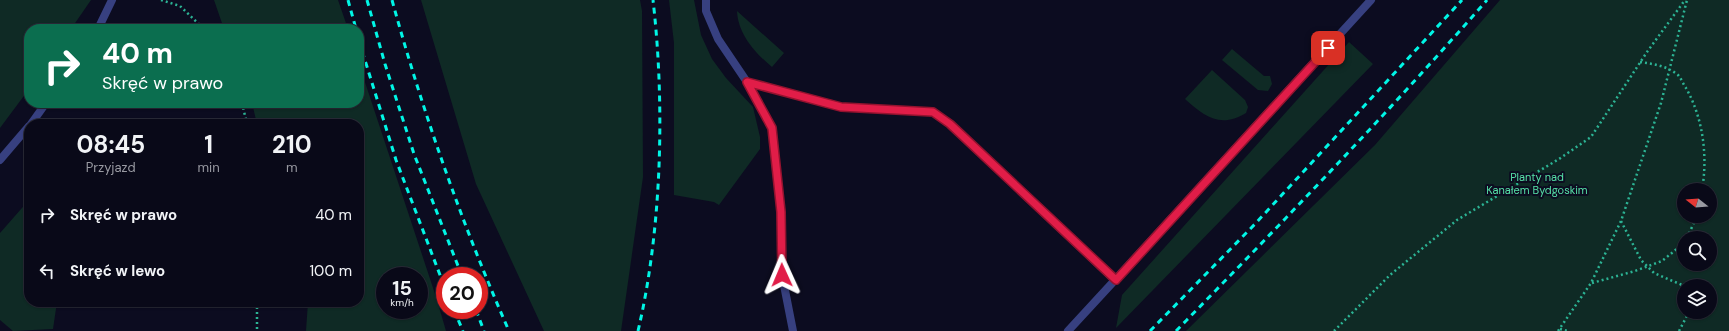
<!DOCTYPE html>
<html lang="pl">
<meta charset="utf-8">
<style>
:root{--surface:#090918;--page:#171725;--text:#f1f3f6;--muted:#999aa2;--line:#292a37}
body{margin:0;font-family:"DM Sans",sans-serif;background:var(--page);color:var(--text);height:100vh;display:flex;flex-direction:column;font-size:15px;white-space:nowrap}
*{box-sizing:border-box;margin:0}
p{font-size:13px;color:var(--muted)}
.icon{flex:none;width:22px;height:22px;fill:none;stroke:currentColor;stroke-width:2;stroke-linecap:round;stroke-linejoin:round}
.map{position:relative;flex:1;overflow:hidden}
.sheet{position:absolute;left:24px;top:119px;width:340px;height:188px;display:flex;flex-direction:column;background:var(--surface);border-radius:16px;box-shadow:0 1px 3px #0004,0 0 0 1px var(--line)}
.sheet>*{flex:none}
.top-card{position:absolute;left:24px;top:24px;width:340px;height:84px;border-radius:16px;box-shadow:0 1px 3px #0004,0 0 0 1px var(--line);background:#0b6e4f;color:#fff;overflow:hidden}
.needle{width:26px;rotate:287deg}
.controls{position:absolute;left:1677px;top:183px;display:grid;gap:8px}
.controls a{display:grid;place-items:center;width:40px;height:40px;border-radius:50%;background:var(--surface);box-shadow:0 1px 3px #0004,0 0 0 1px var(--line);font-size:20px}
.speed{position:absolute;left:376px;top:267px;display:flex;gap:8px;font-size:20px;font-weight:700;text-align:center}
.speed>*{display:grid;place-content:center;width:52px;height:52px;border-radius:50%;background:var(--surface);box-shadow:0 1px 3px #0004,0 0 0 1px var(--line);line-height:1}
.speed small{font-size:10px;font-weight:400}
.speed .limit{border:6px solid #d22;background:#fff;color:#111}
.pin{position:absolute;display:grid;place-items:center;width:34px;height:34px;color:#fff;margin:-17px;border-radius:8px;box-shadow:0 2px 6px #0006}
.me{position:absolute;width:44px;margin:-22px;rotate:359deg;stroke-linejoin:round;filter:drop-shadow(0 0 3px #0008)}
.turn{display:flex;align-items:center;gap:14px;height:84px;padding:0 12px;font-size:18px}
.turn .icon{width:52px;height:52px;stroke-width:2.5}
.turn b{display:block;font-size:28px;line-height:34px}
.eta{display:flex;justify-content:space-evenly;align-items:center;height:68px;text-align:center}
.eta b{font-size:24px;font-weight:700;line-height:28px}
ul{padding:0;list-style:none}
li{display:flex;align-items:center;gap:12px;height:56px;padding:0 12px}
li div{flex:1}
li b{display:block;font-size:15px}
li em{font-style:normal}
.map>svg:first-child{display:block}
.green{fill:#0f2a25;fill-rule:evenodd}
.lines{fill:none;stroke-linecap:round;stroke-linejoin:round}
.path{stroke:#2cb394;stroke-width:2.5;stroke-dasharray:2 3;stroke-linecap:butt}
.service{stroke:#374080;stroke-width:8}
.tertiary{stroke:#374080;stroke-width:8}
.rail{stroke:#00f6e6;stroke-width:3;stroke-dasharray:6 5;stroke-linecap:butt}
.route-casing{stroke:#92132f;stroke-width:10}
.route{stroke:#e11d48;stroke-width:7}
.labels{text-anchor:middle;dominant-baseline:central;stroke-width:4;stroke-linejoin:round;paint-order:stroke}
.park-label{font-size:11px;fill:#56e0a7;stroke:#0c0c20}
</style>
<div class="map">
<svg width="1729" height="331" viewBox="0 0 1729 331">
<rect width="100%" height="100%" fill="#0c0c20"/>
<path class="green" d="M 0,0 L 91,0 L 71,29 L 29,29 L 29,89 L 0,128 Z
M 214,0 L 338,0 L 348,29 L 224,29 Z
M 421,0 L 640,0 L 642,11 L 643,177 L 621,331 L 544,331 L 476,184 Z
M 669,0 L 694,0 L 701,35 L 712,59 L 726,78 L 753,107 L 760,137 L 760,149 L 719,205 L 714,202 L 674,195 L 674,43 Z
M 1500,0 L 1729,0 L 1729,331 L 1186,331 L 1375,145 ZM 1684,190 L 1710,190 L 1710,216 L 1684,216 ZM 1684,238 L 1710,238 L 1710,264 L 1684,264 ZM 1684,286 L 1710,286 L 1710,312 L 1684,312 Z
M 737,11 L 784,53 L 772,67 C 755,53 738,34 737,11 Z
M 1349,42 L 1373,64 L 1116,328 L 1122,295 Z
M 1232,49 L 1264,76 L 1270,76 L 1272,84 L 1268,91 L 1258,90 L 1222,60 Z
M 359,64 L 437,300 L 446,331 L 306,331 L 308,302 L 359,302 L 359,124 L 257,124 L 252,103 L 359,103 ZM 385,276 L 419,276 L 419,310 L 385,310 Z
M 1212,70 L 1245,100 L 1248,107 L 1246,113 C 1220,129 1204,116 1185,99 Z
M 29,200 L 29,302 L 57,302 L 53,329 L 13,331 L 0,320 L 0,233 Z"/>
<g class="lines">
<path class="path" d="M 161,0 L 180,6 L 204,29
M 1640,62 C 1654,64 1667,66 1678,75 C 1681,78 1683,84 1686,88 C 1703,118 1708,156 1702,190
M 242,103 L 247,124
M 1621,221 L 1641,260 L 1654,273 L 1682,285 L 1684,288
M 1687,238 L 1697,216
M 1592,283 L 1635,271 L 1662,261 L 1684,243
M 257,302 L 257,331
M 1560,329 L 1568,331
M 1334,331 L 1390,275 L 1457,220 L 1559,159 L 1591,137 L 1647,52 L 1685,0
M 1558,331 L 1591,283 L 1621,221 L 1661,103 L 1687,0
M 1679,331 L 1689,312"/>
<path class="service" d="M 706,0 L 706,11 L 718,39 L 747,82 L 772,128 L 781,212 L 782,275 L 793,331
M 747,82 L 841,107 L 933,112 L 950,124 L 1115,280 L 1068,331
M 1115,280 L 1371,0"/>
<path class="tertiary" d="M 98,29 L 112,0
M 31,124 L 46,103
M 0,160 L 29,126"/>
<path class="rail" d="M 348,0 L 356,29
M 367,0 L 385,64 L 414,154 L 462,276
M 392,0 C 423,113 462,224 509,331
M 359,41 L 396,160 L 445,288
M 454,310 L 463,331
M 476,310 L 484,331
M 638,331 C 662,229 665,104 653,0
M 1150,331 L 1255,224 L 1462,0
M 1176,331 C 1282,223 1387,114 1487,0"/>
</g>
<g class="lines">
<g class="route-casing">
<path id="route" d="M 782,275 L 781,212 L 772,128 L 747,82 L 841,107 L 933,112 L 950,124 L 1116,280 L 1328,48"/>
</g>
<use href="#route" class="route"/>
</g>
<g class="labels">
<g class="park-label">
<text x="1537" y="177">Planty nad<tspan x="1537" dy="13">Kanałem Bydgoskim</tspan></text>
</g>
</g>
</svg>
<div class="controls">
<a><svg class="needle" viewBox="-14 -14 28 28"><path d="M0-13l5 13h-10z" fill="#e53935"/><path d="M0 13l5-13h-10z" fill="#999aa2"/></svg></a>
<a><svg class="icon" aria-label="search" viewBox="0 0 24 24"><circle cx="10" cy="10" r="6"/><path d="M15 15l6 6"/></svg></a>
<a><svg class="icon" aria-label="layers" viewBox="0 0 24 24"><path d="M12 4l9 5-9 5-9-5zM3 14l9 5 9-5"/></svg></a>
</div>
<div class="speed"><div>15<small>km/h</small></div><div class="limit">20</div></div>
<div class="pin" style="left:1328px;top:48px;background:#d93025"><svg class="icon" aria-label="arrive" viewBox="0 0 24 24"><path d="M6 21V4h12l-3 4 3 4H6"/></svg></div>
<svg class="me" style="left:782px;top:275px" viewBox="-20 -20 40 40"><path d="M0-17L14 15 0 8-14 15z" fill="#e11d48" stroke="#fff" stroke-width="4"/></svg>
<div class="top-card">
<div class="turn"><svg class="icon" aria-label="right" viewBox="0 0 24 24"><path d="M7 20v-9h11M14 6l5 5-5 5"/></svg><div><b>40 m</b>Skręć w prawo</div></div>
</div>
<section class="sheet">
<div class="eta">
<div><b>08:45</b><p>Przyjazd</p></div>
<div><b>1</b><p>min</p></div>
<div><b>210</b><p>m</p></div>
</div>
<ul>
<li><svg class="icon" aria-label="right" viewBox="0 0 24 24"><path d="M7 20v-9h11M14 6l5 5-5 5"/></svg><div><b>Skręć w prawo</b></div><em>40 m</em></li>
<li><svg class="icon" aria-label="left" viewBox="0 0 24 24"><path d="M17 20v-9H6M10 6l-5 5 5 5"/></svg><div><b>Skręć w lewo</b></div><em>100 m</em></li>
</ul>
</section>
</div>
